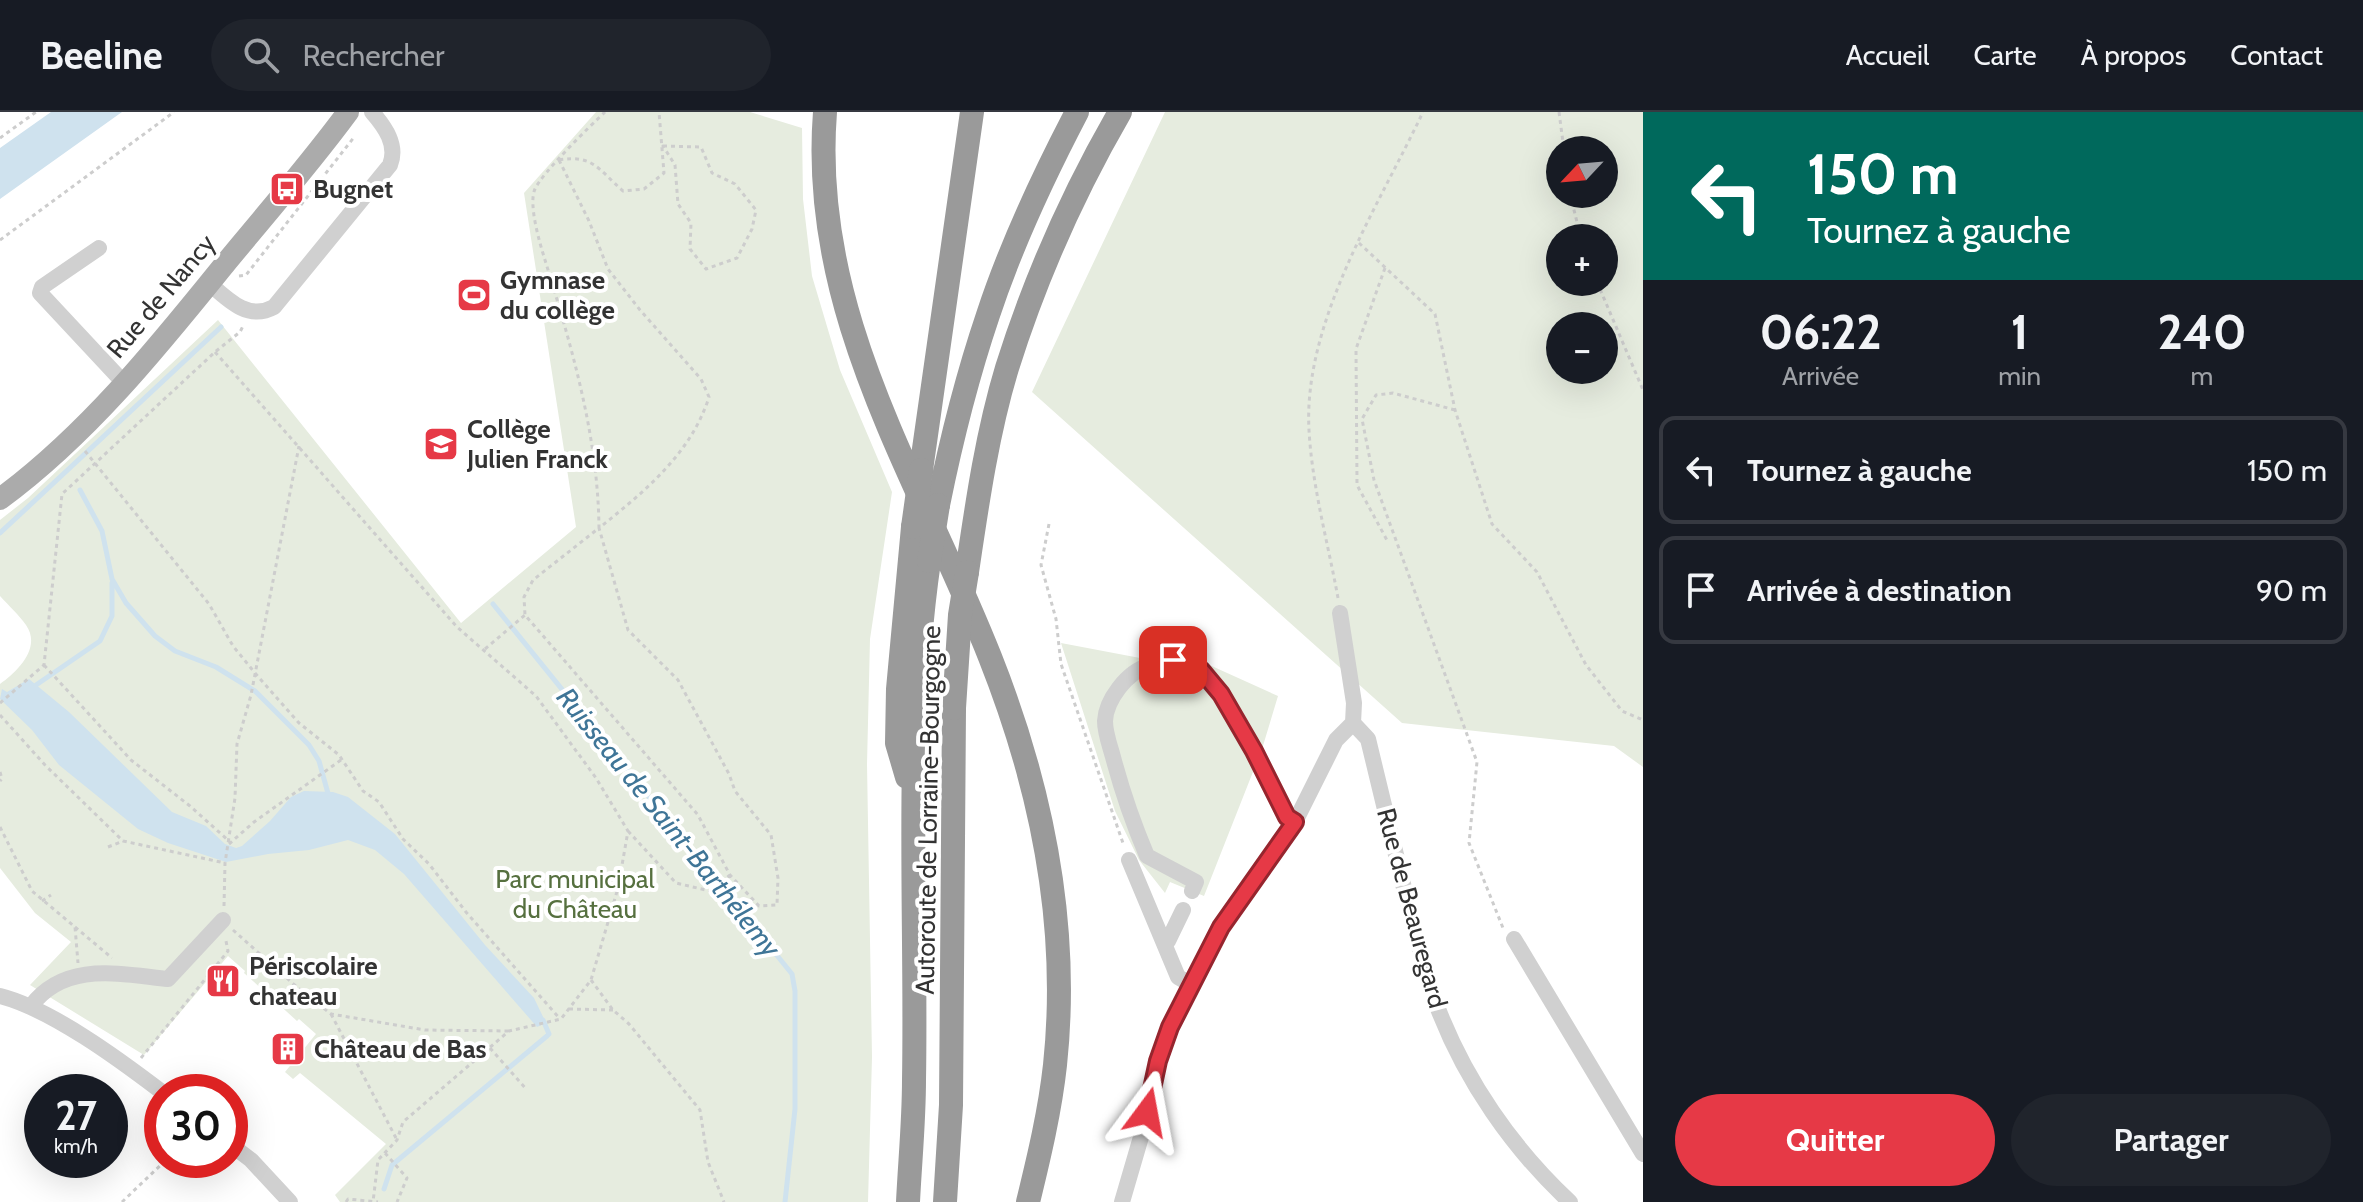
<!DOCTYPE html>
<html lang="fr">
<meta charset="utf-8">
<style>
:root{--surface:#171b24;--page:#20242c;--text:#f1f3f6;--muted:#9ea1a6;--line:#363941;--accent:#e63946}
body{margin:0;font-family:Cabin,sans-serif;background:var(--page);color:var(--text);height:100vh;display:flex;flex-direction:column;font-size:30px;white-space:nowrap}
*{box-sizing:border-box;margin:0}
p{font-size:26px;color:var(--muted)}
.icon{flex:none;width:44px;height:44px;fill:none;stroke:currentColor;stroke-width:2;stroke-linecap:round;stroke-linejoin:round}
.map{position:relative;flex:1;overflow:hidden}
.side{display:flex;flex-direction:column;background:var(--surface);width:720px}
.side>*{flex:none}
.top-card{background:#00695c;color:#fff;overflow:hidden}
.needle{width:52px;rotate:244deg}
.tools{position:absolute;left:1546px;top:24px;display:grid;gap:16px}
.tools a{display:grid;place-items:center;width:72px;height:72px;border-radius:50%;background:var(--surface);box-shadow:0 8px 32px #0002;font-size:40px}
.speed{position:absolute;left:24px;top:962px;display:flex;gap:16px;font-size:40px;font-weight:700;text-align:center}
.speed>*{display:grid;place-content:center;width:104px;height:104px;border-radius:50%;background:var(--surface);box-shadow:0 8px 32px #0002;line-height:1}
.speed small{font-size:20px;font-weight:400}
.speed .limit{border:12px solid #d22;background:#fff;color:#111}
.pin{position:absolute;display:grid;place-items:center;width:68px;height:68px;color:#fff;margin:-34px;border-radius:16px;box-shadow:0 4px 12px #0006}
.me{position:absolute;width:88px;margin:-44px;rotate:13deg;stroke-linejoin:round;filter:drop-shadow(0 0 6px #0008)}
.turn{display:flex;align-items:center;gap:28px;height:168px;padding:0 32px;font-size:36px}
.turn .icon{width:104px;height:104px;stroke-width:2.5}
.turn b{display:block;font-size:56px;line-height:68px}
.eta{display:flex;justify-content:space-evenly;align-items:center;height:136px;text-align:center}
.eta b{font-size:48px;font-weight:700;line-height:56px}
.button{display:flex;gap:16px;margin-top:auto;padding:16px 32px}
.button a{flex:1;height:92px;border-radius:48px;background:var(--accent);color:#fff;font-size:32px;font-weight:700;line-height:92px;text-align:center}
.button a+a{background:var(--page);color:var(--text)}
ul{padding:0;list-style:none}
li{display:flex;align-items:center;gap:24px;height:108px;margin:0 16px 12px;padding:0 16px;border:4px solid var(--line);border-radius:16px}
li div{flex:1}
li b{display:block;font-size:30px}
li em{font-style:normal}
header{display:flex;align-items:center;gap:48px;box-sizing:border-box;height:112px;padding:0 40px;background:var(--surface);border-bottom:2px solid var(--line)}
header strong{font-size:38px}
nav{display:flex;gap:44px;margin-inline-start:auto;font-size:28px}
.search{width:560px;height:72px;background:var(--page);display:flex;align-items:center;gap:20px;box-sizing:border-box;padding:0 28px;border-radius:44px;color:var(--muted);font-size:30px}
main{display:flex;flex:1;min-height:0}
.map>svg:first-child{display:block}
.green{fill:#e6ecdf;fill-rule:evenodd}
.water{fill:#cfe2ee}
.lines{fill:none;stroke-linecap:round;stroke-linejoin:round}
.stream{stroke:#cfe2ee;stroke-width:5}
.path{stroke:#cdcdcd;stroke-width:3;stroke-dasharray:4 4;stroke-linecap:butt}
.minor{stroke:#d0d0d0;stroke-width:16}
.major{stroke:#ababab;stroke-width:22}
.highway{stroke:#9a9a9a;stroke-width:24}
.highway-bridge{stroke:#9a9a9a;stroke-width:24}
.route-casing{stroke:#96252e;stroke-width:20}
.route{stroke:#e63946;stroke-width:14}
.labels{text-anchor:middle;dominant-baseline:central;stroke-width:8;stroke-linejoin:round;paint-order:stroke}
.poi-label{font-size:26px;font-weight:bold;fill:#333;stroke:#fff;text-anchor:start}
.street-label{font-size:26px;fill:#333;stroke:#fff}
.park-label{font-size:26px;fill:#56703f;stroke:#fff}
.water-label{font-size:28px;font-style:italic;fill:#3f7597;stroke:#fff}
</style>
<header>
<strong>Beeline</strong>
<div class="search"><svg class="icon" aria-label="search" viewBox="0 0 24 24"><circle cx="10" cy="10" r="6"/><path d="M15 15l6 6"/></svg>Rechercher</div>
<nav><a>Accueil</a><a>Carte</a><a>À propos</a><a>Contact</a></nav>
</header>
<main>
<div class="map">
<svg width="1643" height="1090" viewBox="0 0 1643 1090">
<rect width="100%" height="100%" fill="#fff"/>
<path class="green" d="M 596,0 L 750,0 L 802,16 L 803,87 L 812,164 L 840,258 L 892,380 L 870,527 L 867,652 L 872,945 L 868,1090 L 340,1090 L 335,1083 L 386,1032 L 300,961 L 293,967 L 285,960 L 316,922 L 299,907 L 297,909 L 244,861 L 245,859 L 228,844 L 144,943 L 30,873 L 71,830 L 35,801 L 0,756 L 0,572 C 17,560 42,536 26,513 C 19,503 9,494 0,484 L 0,408 L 28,386 L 218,208 L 461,511 L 576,415 L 524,81 Z
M 1165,0 L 1643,0 L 1643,655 L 1614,634 L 1402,611 L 1032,280 ZM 1560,38 L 1604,38 L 1604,82 L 1560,82 ZM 1560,126 L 1604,126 L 1604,170 L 1560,170 ZM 1560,214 L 1604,214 L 1604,258 L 1560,258 Z
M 1061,531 L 1140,546 L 1174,537 L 1278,584 L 1262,637 L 1204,784 L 1170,770 L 1165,781 L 1139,748 L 1115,699 Z"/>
<path class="water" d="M 51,0 L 122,0 L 0,87 L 0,36 Z
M 29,567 L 69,600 L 172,700 L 206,714 L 225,732 L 236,736 L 242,734 L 270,709 L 291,685 L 304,679 L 333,680 L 348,685 L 395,722 L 485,833 L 534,886 L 546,911 L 537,915 L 404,762 L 375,738 L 348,728 L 309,738 L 268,742 L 226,750 L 168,731 L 138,717 L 59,653 L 32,618 L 0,587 L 2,577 L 7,580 Z"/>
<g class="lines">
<path class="stream" d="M 80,378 L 102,419 L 112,467 L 126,491 L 155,524 L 175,539 L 216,555 L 255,579 L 309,633 L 319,649 L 329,685
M 0,421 L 221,215
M 493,492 L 792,862 L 795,879 L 795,997 L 785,1090
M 36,573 L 100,529 L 112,504 L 112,471
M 384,1077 L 392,1053 L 547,924 L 549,922 L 543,908"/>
<path class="path" d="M 1559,0 L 1564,38
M 0,26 L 36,0
M 663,34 L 701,35 L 712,61 L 735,72 L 756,98 L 752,117 L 737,146 L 706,157 L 690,137 L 691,111 L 678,92 L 675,53 Z
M 559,48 L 589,109 L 608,157 L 640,198 L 701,267 L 709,285 C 691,342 644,380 599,416 L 628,518 L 678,568 L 729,662 L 735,679 L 771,723 L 778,766 L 777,793 L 759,794 L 730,763 L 698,703 L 525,503 L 524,485 L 533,468 L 599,416 C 598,324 572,236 545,148 C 540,132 528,92 535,77 C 542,61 590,14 605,0
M 559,48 C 593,42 599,58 623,79 L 644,77 L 664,61 L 659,0
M 1570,82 L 1581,126
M 0,128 L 174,0
M 1359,131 L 1435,202 L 1455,298 L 1492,412 L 1537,460 L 1586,553 L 1622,599 L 1643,608
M 1385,156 L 1356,237 L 1357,373 L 1388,430
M 239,164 L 246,163 L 355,24
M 1597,170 L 1643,278
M 215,240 L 457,515 L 536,584 L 596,666 L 628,719 L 618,776 L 591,868 L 561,907 L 509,919 L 403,1010 L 397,1028 L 378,1048 L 373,1090
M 1455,298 L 1393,281 L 1376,283 L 1362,307 L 1374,368 L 1477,650 L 1469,731 L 1503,816
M 85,339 L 209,492 L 233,534 L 255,561 L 299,611 L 339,643 L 363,679 L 379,690 L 403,727 L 429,752 L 466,800 L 560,907
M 1049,412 L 1041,453 L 1056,507 L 1061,552 L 1124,734
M 1338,486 C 1328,431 1312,374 1309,318 C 1303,210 1378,95 1423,0
M 485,537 L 525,503
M 44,553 L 131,648 L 190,694 L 229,729
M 0,591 L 44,553 L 62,382 L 215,240 L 240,220 L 243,214
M 0,603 L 45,653 L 123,729 L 225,751
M 0,660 L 2,667 L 0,669
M 0,715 L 32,779 L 75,815 L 78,851
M 628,719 L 676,771 L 710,779 L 730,763
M 229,732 L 254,710 L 341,648
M 108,735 L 123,729
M 42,789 L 51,783
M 224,794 L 225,751 L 235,686 L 237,632 L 251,583 L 299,334
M 75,815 L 112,846
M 233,818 L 298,876 L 331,902 L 425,918 L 509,919
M 591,868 L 613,898 L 629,912 L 700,998 L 708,1050 L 724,1090
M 569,897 L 613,898
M 331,902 L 396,1026
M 490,936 L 527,978
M 141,946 L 228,839 L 226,829
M 385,1041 L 407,1066 L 397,1090
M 122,1090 L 166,1048
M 346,1090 L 348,1087 L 378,1090"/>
<path class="minor" d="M 99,136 L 42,175 L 40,181 L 124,271
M 209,171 C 228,188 248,209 274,195 L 390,53 C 398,33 385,15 372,0
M 1340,501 L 1354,591 L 1353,611
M 1353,611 L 1368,627 C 1380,677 1392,726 1404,776 C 1414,815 1423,856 1437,894 C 1465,968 1512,1036 1570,1090
M 1129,748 L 1178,865 L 1192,873
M 1192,779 L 1196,770 L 1147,744 C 1133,711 1122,679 1113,645 C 1110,634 1105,621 1105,609 C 1106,588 1127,560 1148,554 C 1165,548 1184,547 1201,558 C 1226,575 1271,674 1287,705 L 1295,710
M 1514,827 L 1643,1042
M 1164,831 L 1168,829 L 1183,798
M 0,884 C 51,897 120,948 162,980
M 31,894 C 65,849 119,862 168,867 L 223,808
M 230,1032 L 251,1048 L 290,1090
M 1122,1090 L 1141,1025 L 1158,949 L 1170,915 L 1221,815 L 1295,710 L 1336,628 L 1353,611"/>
<path class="major" d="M 0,387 C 87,323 157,236 224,153 C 266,102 309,53 348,0"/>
<path class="highway" d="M 825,0 C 809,202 919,365 990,545 C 1042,676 1070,812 1055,953 C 1050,999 1039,1045 1028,1090
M 921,358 L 972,0
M 938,393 C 951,329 967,265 988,203 C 1011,133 1043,65 1077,0
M 967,460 C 977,392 987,322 1007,256 C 1035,167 1073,81 1120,0
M 907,665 L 897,631 L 898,577 L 913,415
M 908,1090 C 910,1049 914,1009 914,968 C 917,795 904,621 929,449
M 945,1090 L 951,993 L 954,596"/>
<path class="highway-bridge" d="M 913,415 L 921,358
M 929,449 L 938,393
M 954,596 L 960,503 L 967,460"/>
</g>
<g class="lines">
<g class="route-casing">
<path id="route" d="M 1147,1000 L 1158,949 L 1170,915 L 1221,815 L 1295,710 L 1287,705 L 1254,639 L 1221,582 L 1201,558 L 1173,548"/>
</g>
<use href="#route" class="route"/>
</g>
<defs>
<g id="bus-square" transform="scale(1.8)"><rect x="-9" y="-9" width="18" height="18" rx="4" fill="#e63946" stroke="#fff"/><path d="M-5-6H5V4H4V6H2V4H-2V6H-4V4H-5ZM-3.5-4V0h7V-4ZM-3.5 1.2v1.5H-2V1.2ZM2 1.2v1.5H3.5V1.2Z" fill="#fff"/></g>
<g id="stadium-square" transform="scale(1.8)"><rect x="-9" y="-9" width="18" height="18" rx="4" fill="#e63946" stroke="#fff"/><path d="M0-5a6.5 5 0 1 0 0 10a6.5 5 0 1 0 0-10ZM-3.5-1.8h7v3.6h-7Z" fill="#fff"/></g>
<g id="school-square" transform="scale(1.8)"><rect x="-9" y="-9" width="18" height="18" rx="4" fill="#e63946" stroke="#fff"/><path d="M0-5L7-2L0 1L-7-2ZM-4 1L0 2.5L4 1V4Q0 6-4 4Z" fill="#fff"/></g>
<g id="restaurant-square" transform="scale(1.8)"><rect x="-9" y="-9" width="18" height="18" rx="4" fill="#e63946" stroke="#fff"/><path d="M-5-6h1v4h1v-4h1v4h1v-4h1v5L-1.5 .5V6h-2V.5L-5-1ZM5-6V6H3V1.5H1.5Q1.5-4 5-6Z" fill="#fff"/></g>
<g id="building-square" transform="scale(1.8)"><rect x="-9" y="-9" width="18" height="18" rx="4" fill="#e63946" stroke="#fff"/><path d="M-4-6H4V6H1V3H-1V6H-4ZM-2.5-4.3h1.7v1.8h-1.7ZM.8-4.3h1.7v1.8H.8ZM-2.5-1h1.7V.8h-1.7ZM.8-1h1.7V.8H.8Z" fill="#fff"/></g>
</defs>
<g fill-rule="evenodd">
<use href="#bus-square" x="287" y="77"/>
<use href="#stadium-square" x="474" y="183"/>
<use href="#school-square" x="441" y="332"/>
<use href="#restaurant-square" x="223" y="869"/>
<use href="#building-square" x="288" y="937"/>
</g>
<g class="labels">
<g class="poi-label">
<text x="313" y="77">Bugnet</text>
<text x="500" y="168">Gymnase<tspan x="500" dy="30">du collège</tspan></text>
<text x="467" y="317">Collège<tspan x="467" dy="30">Julien Franck</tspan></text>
<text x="249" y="854">Périscolaire<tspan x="249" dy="30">chateau</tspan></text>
<text x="314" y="937">Château de Bas</text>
</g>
<g class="street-label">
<text transform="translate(161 184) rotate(-50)">Rue de Nancy</text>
<text transform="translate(928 698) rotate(-89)">Autoroute de Lorraine-Bourgogne</text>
<text transform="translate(1412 796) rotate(75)">Rue de Beauregard</text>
</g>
<g class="park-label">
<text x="575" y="767">Parc municipal<tspan x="575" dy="30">du Château</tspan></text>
</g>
<g class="water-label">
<text transform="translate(669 710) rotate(51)">Ruisseau de Saint-Barthélemy</text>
</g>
</g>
</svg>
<div class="tools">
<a><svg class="needle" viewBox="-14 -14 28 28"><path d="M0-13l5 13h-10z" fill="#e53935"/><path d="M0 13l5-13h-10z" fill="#9ea1a6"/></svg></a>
<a>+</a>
<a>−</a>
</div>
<div class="speed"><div>27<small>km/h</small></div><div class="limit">30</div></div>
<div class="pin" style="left:1173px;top:548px;background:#d93025"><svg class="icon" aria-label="arrive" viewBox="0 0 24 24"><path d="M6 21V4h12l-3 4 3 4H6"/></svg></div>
<svg class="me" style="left:1147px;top:1000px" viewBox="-20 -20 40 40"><path d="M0-17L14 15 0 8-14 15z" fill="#e63946" stroke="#fff" stroke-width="4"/></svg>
</div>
<section class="side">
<div class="top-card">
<div class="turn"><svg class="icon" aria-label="left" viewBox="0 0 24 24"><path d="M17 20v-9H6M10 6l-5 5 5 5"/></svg><div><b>150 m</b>Tournez à gauche</div></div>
</div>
<div class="eta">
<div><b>06:22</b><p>Arrivée</p></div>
<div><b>1</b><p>min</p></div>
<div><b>240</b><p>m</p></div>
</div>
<ul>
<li><svg class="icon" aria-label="left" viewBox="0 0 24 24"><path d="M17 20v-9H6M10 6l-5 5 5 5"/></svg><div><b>Tournez à gauche</b></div><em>150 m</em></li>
<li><svg class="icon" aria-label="arrive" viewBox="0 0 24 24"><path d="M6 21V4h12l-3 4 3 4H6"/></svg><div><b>Arrivée à destination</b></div><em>90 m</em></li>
</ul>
<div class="button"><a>Quitter</a><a>Partager</a></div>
</section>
</main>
